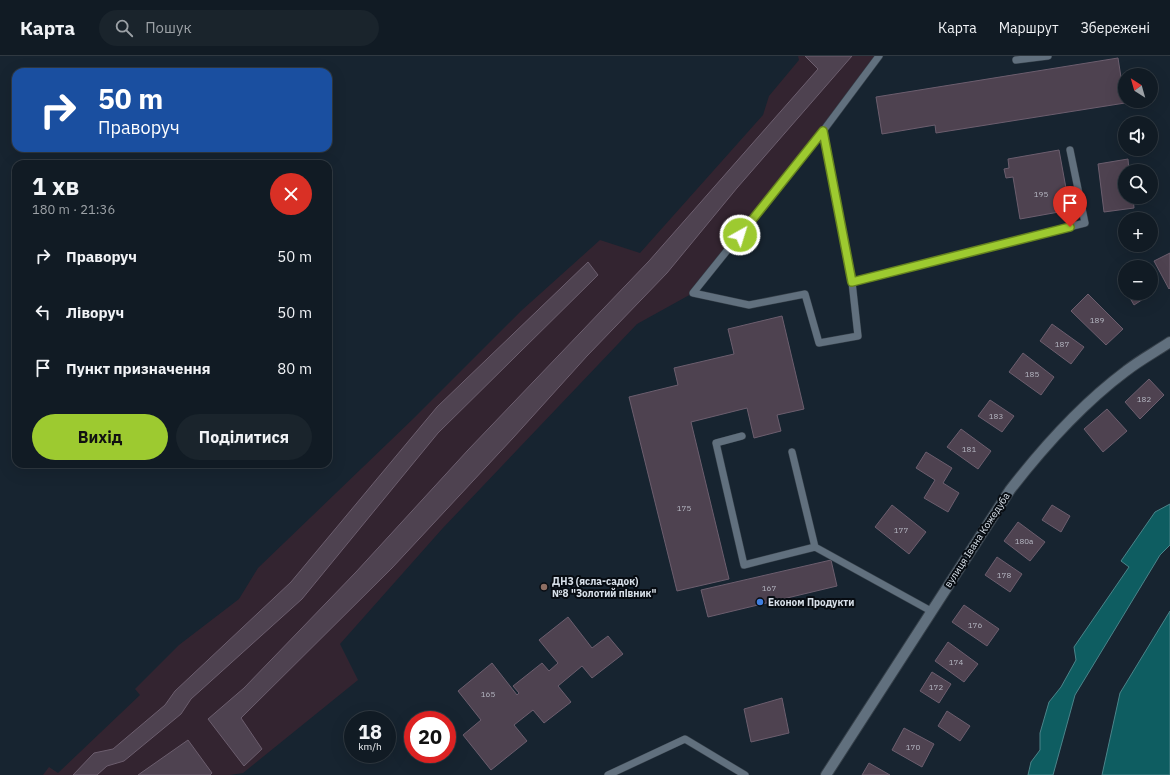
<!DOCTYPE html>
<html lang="uk">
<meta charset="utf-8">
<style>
:root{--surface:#111b24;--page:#1a242c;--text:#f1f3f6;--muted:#9ca1a6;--line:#303941;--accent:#9dca30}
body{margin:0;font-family:"IBM Plex Sans",sans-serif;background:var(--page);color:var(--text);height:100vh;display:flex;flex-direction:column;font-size:15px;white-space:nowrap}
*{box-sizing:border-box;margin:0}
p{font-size:13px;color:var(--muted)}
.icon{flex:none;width:22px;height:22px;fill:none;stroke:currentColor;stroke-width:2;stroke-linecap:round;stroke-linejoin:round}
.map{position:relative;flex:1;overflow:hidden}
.drawer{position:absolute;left:12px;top:104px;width:320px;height:308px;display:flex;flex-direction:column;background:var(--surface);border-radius:12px;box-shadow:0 4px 16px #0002,0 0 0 1px var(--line)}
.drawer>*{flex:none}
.hud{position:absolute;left:12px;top:12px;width:320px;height:84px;border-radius:12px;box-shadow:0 4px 16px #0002,0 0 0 1px var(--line);background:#1a4fa0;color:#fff;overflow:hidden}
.needle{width:26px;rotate:323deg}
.controls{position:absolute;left:1118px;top:12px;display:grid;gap:8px}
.controls a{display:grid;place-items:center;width:40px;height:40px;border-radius:50%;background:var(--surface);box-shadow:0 4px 16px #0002,0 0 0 1px var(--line);font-size:20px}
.speed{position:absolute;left:344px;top:655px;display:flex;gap:8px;font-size:20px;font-weight:700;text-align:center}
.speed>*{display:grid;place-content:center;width:52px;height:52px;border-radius:50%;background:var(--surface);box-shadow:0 4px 16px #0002,0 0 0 1px var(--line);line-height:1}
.speed small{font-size:10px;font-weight:400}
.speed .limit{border:6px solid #d22;background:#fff;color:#111}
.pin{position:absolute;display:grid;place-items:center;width:34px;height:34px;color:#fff;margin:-41px -17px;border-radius:50% 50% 50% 0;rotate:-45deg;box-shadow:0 0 4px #0007}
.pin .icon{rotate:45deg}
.me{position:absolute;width:44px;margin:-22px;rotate:39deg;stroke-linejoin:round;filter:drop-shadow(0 0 3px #0008)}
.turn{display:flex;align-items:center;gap:14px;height:84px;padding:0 20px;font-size:18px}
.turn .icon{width:52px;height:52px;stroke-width:2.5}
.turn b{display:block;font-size:28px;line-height:34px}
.round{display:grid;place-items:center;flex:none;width:42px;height:42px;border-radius:21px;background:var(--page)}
.overview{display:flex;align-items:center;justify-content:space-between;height:68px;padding:0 20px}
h1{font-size:24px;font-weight:800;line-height:30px}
.action{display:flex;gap:8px;margin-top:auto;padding:8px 20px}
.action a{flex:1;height:46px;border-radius:24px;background:var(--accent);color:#111;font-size:16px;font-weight:800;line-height:46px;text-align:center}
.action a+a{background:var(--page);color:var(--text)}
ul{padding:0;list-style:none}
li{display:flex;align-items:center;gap:12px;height:56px;padding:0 20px}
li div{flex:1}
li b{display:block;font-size:15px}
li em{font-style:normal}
header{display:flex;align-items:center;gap:24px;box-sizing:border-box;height:56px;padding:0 20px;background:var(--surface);border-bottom:1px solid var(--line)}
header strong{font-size:19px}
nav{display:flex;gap:22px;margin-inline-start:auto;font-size:14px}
.search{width:280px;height:36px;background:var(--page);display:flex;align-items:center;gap:10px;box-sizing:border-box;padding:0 14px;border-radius:22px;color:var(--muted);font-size:15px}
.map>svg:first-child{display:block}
.industrial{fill:#332430}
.water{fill:#0e5d61;stroke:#4b848a}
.building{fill:#4e4250;stroke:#6c5e6e}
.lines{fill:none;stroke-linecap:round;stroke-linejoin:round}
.lane-casing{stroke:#36404a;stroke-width:8}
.secondary-casing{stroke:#36404a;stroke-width:12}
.lane{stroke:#61707e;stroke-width:7}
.secondary{stroke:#61707e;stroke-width:10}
.route-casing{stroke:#66831f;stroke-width:10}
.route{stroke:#9dca30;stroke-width:7}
.education-dot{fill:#8d6e63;stroke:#070c12;stroke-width:1.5}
.shop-dot{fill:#3f7fe0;stroke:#070c12;stroke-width:1.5}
.labels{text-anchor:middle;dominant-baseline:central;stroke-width:4;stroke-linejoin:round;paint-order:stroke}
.number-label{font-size:8px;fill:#b6b8c3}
.street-label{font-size:10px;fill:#d8e0e9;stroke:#070c12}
.poi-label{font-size:10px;font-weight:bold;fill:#d8e0e9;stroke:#070c12;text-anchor:start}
</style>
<header>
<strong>Карта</strong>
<div class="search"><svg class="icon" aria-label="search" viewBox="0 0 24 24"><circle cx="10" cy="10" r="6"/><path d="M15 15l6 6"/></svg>Пошук</div>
<nav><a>Карта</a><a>Маршрут</a><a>Збережені</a></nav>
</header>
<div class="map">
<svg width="1170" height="719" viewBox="0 0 1170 719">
<rect width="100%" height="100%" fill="#172430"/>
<path class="industrial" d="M 798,0 L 879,0 L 693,237 L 637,268 L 442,473 L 340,588 L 358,624 L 243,717 L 230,719 L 43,719 L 49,711 L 58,717 L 140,639 L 135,633 L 179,589 L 239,543 L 258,512 L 414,362 L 521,255 L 600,184 L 640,197 L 763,59 L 769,40 L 799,4 Z"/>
<path class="water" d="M 1170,448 L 1170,489 L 1160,499 L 1075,639 L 1053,719 L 1028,719 L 1031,706 L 1040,694 L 1040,677 L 1049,646 L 1061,631 L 1076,604 L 1074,591 L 1129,511 L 1121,505 L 1155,456 Z
M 1170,555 L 1170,719 L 1102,719 L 1120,637 Z"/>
<path class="building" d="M 805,0 L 852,0 L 737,132 L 667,217 L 587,300 L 513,382 L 392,512 L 241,662 L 262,693 L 244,710 L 208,663 L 244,632 L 356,516 L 468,394 L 649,205 L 818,13 Z
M 1118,2 L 1125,47 L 936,77 L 935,69 L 882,78 L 876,41 Z
M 1059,94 L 1070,154 L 1020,163 L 1013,121 L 1006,122 L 1004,113 L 1009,112 L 1008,103 Z
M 1128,103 L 1129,115 L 1125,115 L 1125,141 L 1133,141 L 1134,152 L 1104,156 L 1098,108 Z
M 1170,197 L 1170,232 L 1169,233 L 1154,205 Z
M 588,206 L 598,219 L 438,377 L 302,543 L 191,643 L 181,658 L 124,705 L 107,710 L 97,719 L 73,719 L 94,697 L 113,693 L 165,649 L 175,635 L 291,526 L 437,351 Z
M 1125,218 L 1125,234 L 1118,222 Z
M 1151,231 L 1154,236 L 1134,249 L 1127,237 L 1151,237 Z
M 1088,238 L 1123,273 L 1106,289 L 1071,255 Z
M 782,260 L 804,353 L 777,359 L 781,375 L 754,382 L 747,352 L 691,366 L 729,523 L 677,535 L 629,341 L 678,329 L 674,312 L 734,298 L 728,273 Z
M 1052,268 L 1084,291 L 1071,308 L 1040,285 Z
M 1023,297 L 1054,321 L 1041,339 L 1009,316 Z
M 1149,323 L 1164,339 L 1140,363 L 1125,346 Z
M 990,344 L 1014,360 L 1002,376 L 978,360 Z
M 1107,353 L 1127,375 L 1103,396 L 1084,373 Z
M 961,373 L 991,395 L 978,413 L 947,391 Z
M 926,396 L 952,412 L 943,427 L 959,437 L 948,456 L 924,442 L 935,424 L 916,412 Z
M 892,449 L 926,476 L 909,498 L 875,471 Z
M 1052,449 L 1070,460 L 1061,476 L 1042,464 Z
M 1018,466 L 1045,486 L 1030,505 L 1004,485 Z
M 997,501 L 1022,518 L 1010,536 L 985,519 Z
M 831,504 L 837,530 L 708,561 L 701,534 Z
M 964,549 L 999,573 L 987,590 L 952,566 Z
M 568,561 L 592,592 L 608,580 L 623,598 L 592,622 L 582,610 L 558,630 L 571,646 L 544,667 L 533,654 L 514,669 L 527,685 L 491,714 L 463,679 L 481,664 L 458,635 L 492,607 L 517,639 L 519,637 L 513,630 L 542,607 L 549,615 L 558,607 L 539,584 Z
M 948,586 L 978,608 L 964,626 L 935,605 Z
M 932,616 L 951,628 L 939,647 L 920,635 Z
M 782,642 L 789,677 L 751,686 L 744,653 Z
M 947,655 L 970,670 L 960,685 L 938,670 Z
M 904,672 L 934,688 L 922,711 L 892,694 Z
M 188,684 L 212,717 L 210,719 L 138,719 Z
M 869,707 L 890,719 L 862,719 Z"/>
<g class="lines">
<g class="lane-casing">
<path id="lane" d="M 1016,4 L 1048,0
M 823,75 L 852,226 L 858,280 L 819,287 L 805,238 L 749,249 L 693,237 L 823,75 L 879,0
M 852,226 L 1085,167 L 1070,94
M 742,380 L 716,387 L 744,509 L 815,491 L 931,555
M 792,396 L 815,491
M 608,719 L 685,683 L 745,719"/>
</g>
<g class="secondary-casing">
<path id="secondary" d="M 826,719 L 1010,434 C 1044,390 1082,348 1126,315 C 1140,304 1155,296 1170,286"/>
</g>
<use href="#lane" class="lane"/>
<use href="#secondary" class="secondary"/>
</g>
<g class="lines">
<g class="route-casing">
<path id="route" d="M 740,179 L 823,75 L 852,226 L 1070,171"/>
</g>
<use href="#route" class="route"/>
</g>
<circle class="education-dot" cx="544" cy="531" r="4"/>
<circle class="shop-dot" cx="760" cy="546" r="4"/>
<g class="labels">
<g class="number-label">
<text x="1041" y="138">195</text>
<text x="1097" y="264">189</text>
<text x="1062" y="288">187</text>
<text x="1032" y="318">185</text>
<text x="1144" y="343">182</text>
<text x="996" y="360">183</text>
<text x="969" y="393">181</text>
<text x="684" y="452">175</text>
<text x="901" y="474">177</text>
<text x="1024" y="485">180а</text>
<text x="1004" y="519">178</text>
<text x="769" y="532">167</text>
<text x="975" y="569">176</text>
<text x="956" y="606">174</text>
<text x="936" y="631">172</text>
<text x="488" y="638">165</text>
<text x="913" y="691">170</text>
</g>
<g class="street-label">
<text transform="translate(977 484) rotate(-57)">вулиця Івана Кожедуба</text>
</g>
<g class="poi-label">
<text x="552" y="525">ДНЗ (ясла-садок)<tspan x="552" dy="12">№8 "Золотий півник"</tspan></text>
<text x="768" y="546">Економ Продукти</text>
</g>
</g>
</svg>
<div class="controls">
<a><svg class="needle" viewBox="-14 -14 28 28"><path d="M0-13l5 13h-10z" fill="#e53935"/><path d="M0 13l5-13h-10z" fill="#9ca1a6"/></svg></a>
<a><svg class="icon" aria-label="sound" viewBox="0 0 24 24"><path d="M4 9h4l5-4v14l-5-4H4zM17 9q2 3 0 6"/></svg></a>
<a><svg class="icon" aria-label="search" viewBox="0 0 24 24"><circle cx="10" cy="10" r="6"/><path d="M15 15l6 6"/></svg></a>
<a>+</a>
<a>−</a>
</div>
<div class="speed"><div>18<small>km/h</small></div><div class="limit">20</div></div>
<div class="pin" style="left:1070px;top:171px;background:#d93025"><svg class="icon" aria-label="arrive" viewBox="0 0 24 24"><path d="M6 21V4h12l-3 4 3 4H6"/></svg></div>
<svg class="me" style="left:740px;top:179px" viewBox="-20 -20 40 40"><circle r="17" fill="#9dca30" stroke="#fff" stroke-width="3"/><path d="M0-11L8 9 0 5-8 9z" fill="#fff"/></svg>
<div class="hud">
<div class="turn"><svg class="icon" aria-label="right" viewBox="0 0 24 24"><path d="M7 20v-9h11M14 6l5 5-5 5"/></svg><div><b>50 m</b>Праворуч</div></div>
</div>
<section class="drawer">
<div class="overview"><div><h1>1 хв</h1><p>180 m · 21:36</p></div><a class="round" style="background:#d93025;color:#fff"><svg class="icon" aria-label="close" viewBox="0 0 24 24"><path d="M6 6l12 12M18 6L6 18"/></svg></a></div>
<ul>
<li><svg class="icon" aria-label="right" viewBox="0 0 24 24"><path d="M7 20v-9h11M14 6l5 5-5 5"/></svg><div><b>Праворуч</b></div><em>50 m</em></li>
<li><svg class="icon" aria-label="left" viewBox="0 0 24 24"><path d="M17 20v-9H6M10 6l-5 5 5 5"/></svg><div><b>Ліворуч</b></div><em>50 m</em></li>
<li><svg class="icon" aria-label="arrive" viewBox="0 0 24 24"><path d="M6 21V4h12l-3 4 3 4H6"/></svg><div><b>Пункт призначення</b></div><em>80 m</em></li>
</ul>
<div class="action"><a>Вихід</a><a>Поділитися</a></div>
</section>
</div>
